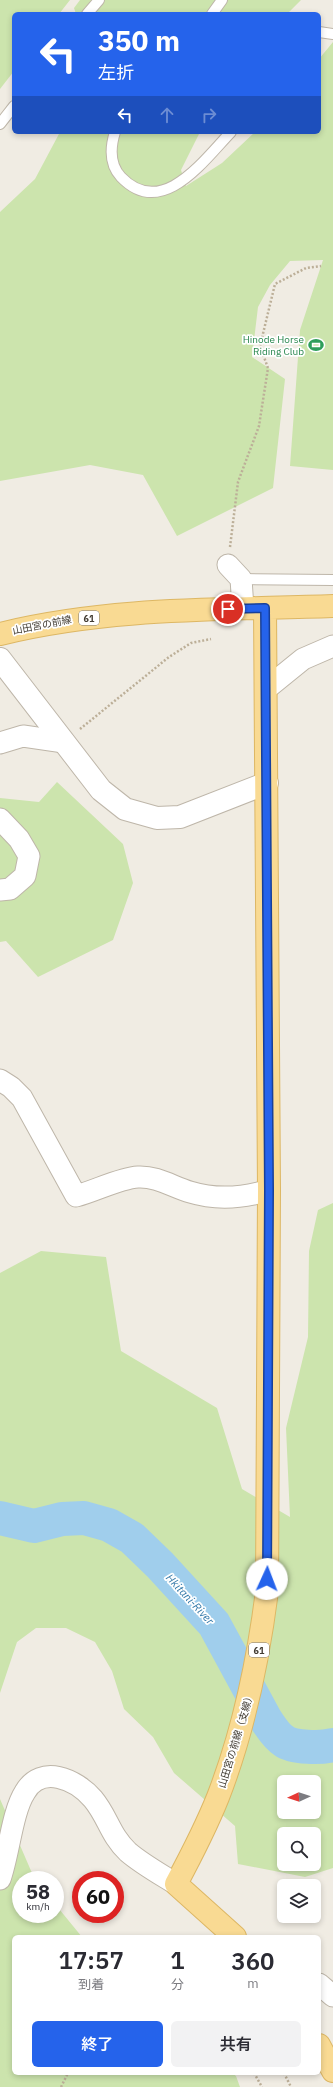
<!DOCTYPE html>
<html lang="ja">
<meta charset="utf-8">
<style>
:root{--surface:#fff;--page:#f2f2f3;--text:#2b2b33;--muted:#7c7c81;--accent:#2563eb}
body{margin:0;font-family:"IBM Plex Sans","Noto Sans JP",sans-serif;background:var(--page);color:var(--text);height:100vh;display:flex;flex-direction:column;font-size:15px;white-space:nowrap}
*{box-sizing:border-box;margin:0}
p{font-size:13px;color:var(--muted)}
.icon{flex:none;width:22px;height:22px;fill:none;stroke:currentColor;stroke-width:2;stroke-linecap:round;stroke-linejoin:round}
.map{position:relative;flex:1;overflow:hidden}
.sheet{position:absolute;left:12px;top:1935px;width:309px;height:140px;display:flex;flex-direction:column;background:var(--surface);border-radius:6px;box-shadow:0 2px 6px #0003}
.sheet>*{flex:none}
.banner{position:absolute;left:12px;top:12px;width:309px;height:122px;border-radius:6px;box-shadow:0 2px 6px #0003;background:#2563eb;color:#fff;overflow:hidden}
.needle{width:26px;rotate:267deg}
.fabs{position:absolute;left:277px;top:1775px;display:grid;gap:8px}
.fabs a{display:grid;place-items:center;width:44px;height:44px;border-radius:6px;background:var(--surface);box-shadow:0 2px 6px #0003;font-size:20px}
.speed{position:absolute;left:12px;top:1871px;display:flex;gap:8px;font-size:20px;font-weight:700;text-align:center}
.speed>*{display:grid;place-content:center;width:52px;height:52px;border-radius:50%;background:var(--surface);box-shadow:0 2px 6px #0003;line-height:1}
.speed small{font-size:10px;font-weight:400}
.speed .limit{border:6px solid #d22;background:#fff;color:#111}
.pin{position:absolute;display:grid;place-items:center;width:34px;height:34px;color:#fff;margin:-17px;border:2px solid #fff;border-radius:50%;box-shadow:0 1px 4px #0007}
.me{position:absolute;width:44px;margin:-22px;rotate:2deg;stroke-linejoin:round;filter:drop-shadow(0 0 3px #0008)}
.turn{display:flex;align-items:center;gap:14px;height:84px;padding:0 20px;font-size:18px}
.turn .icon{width:52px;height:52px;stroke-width:2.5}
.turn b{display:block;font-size:28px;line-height:34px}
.lanes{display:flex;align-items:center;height:38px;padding:0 20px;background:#0003;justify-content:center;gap:20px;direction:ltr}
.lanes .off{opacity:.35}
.eta{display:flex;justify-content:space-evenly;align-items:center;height:68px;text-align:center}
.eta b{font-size:24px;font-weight:600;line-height:28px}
.action{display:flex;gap:8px;margin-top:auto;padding:8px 20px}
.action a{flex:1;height:46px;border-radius:6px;background:var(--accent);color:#fff;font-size:16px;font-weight:600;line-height:46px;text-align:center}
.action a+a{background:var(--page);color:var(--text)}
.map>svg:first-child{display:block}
.green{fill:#cce4ad;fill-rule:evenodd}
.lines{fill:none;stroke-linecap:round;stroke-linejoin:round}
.river{stroke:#a0ceec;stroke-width:34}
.service-casing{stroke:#beb6a9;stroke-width:12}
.minor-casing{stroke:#beb6a9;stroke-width:23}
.tertiary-casing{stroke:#beb6a9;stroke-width:24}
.primary-casing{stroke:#ddb764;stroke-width:24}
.path{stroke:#bcaf98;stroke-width:2.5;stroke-dasharray:2 2;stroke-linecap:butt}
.service{stroke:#fff;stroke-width:10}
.minor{stroke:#fff;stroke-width:21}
.tertiary{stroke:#fff;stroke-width:22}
.primary{stroke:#f9da93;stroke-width:22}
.route-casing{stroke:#184099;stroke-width:10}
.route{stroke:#2563eb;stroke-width:7}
.labels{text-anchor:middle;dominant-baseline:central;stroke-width:3.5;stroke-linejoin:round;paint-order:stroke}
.shield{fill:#fff;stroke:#7b7670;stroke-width:1}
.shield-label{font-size:9px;font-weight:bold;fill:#423c33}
.leisure-label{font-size:10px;fill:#27864d;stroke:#fff;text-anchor:end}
.street-label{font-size:10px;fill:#423c33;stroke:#fff}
.water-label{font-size:11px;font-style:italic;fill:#3378a8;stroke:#fff}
</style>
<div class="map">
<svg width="333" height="2087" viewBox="0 0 333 2087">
<rect width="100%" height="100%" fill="#f0ece3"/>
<path class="green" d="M 0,0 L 70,0 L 59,14 L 14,14 L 14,71 L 0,89 Z
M 80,0 L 301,0 L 287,14 L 76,14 L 74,8 Z
M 333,42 L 333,470 L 290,466 L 300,330 L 323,260 L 290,261 L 270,285 L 258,307 L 252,357 L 285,379 L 273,488 L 177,536 L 143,475 L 90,465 L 0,481 L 0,212 L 35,179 L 60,132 L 200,132 L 181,170 L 186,186 L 222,163 L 255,132 L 319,132 L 319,59 Z
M 57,782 L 123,844 L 133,883 L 113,940 L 38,977 L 6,941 L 0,942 L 0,798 L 39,802 Z
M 333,1203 L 333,1868 L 305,1877 L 238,1864 L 235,1826 L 174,1773 L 153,1737 L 124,1709 L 112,1671 L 95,1642 L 66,1628 L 36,1628 L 17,1642 L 0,1693 L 0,1273 L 41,1251 L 106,1257 L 121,1351 L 217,1408 L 242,1489 L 290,1517 L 286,1428 L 308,1337 L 309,1251 L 318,1210 ZM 284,1782 L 314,1782 L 314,1812 L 284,1812 ZM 284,1834 L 314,1834 L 314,1864 L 284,1864 Z
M 0,1799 L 35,1880 L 21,1880 L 21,1914 L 55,1914 L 55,1904 L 82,1937 L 14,1937 L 14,2073 L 232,2073 L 236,2076 L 240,2087 L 0,2087 Z"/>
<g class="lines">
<path class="river" d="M 0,1518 L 34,1526 L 62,1519 L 84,1518 L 109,1525 L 132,1538 L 160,1565 L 214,1624 L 266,1720 C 271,1727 276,1736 284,1741 C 293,1748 322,1748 333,1745"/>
<g class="service-casing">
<path id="service" d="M 87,14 L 99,0
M 212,14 L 222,0
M 319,32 L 333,34
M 0,124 L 14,106
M 115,132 C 110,148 109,164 121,177 C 162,220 204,160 231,132
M 241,579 L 333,580"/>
</g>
<g class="minor-casing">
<path id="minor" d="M 228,565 L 241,579 L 243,608
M 266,689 L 303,659 L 333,646
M 0,743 L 23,736 L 64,742
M 0,819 L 19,839 L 29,856 L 25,876 L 10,889 L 0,890
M 0,1080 L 11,1087 L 22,1098 L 76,1196 C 95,1191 120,1178 138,1177 C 157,1176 173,1187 190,1192 C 216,1200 243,1198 269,1190
M 0,1879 C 9,1854 12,1812 25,1792 C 41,1764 76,1779 93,1799 C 108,1817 110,1835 128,1852 C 142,1864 160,1874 176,1884
M 319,1984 L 333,1996"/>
</g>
<g class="tertiary-casing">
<path id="tertiary" d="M 0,659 L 101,790 L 125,809 L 157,818 L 180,817 L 267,783"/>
</g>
<g class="primary-casing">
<path id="primary" d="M 0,634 C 109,607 222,610 333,606
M 235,1937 L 176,1884 C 191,1856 206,1827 218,1797 C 244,1730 258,1662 267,1591 L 269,1190 L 265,608
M 319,2045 L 333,2071"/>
</g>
<path class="path" d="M 230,547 L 238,482 L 259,426 L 268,368 L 260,346 L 275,284 L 306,268 L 321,266
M 80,729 L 169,657 L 191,643 L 211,639
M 254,2073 L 262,2087
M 284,2073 L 291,2087
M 61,2087 L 68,2073"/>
<use href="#service" class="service"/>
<use href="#minor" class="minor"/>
<use href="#tertiary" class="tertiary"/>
<use href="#primary" class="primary"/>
</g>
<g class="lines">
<g class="route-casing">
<path id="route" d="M 228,609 L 265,608 L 269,1190 L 267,1579"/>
</g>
<use href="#route" class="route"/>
</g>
<defs>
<g id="stadium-bare" transform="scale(1.2)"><path d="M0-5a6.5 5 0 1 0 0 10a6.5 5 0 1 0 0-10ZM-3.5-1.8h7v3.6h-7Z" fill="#2e9e5b" stroke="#fff" stroke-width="2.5" paint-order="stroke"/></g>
</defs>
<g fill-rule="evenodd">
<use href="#stadium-bare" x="316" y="345"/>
</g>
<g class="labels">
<g class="shield">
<rect x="79" y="611" width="20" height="14" rx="3"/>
<rect x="249" y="1643" width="20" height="14" rx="3"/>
</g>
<g class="shield-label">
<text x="89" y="618">61</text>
<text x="259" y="1650">61</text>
</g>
<g class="leisure-label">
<text x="304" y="339">Hinode Horse<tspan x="304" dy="12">Riding Club</tspan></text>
</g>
<g class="street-label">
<text transform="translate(42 625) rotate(-11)">山田宮の前線</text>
<text transform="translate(236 1740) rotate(-73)">山田宮の前線（支線）</text>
</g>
<g class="water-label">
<text transform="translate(190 1599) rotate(47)">Hkitani-River</text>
</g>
</g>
</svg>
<div class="fabs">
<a><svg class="needle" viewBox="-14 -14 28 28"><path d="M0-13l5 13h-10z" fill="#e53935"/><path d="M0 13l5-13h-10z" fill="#7c7c81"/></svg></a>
<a><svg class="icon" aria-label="search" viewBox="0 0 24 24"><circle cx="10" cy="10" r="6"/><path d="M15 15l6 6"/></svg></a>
<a><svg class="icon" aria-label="layers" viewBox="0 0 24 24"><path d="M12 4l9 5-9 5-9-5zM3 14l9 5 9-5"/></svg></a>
</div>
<div class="speed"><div>58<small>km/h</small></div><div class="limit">60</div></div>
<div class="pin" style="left:228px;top:609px;background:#d93025"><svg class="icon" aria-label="arrive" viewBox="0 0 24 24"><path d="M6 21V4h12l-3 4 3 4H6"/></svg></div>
<svg class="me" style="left:267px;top:1579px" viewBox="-20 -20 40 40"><circle r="19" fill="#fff"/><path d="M0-13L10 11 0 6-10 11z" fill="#2563eb"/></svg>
<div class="banner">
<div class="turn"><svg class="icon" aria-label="left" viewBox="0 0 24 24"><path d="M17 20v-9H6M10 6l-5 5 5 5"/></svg><div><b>350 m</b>左折</div></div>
<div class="lanes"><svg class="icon" aria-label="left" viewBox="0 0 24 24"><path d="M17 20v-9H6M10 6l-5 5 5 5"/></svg><svg class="icon off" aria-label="ahead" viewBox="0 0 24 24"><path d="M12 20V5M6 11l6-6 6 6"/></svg><svg class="icon off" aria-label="right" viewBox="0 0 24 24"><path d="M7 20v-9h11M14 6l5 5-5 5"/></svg></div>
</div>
<section class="sheet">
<div class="eta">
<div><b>17:57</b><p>到着</p></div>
<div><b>1</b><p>分</p></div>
<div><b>360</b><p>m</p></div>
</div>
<div class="action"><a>終了</a><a>共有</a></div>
</section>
</div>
